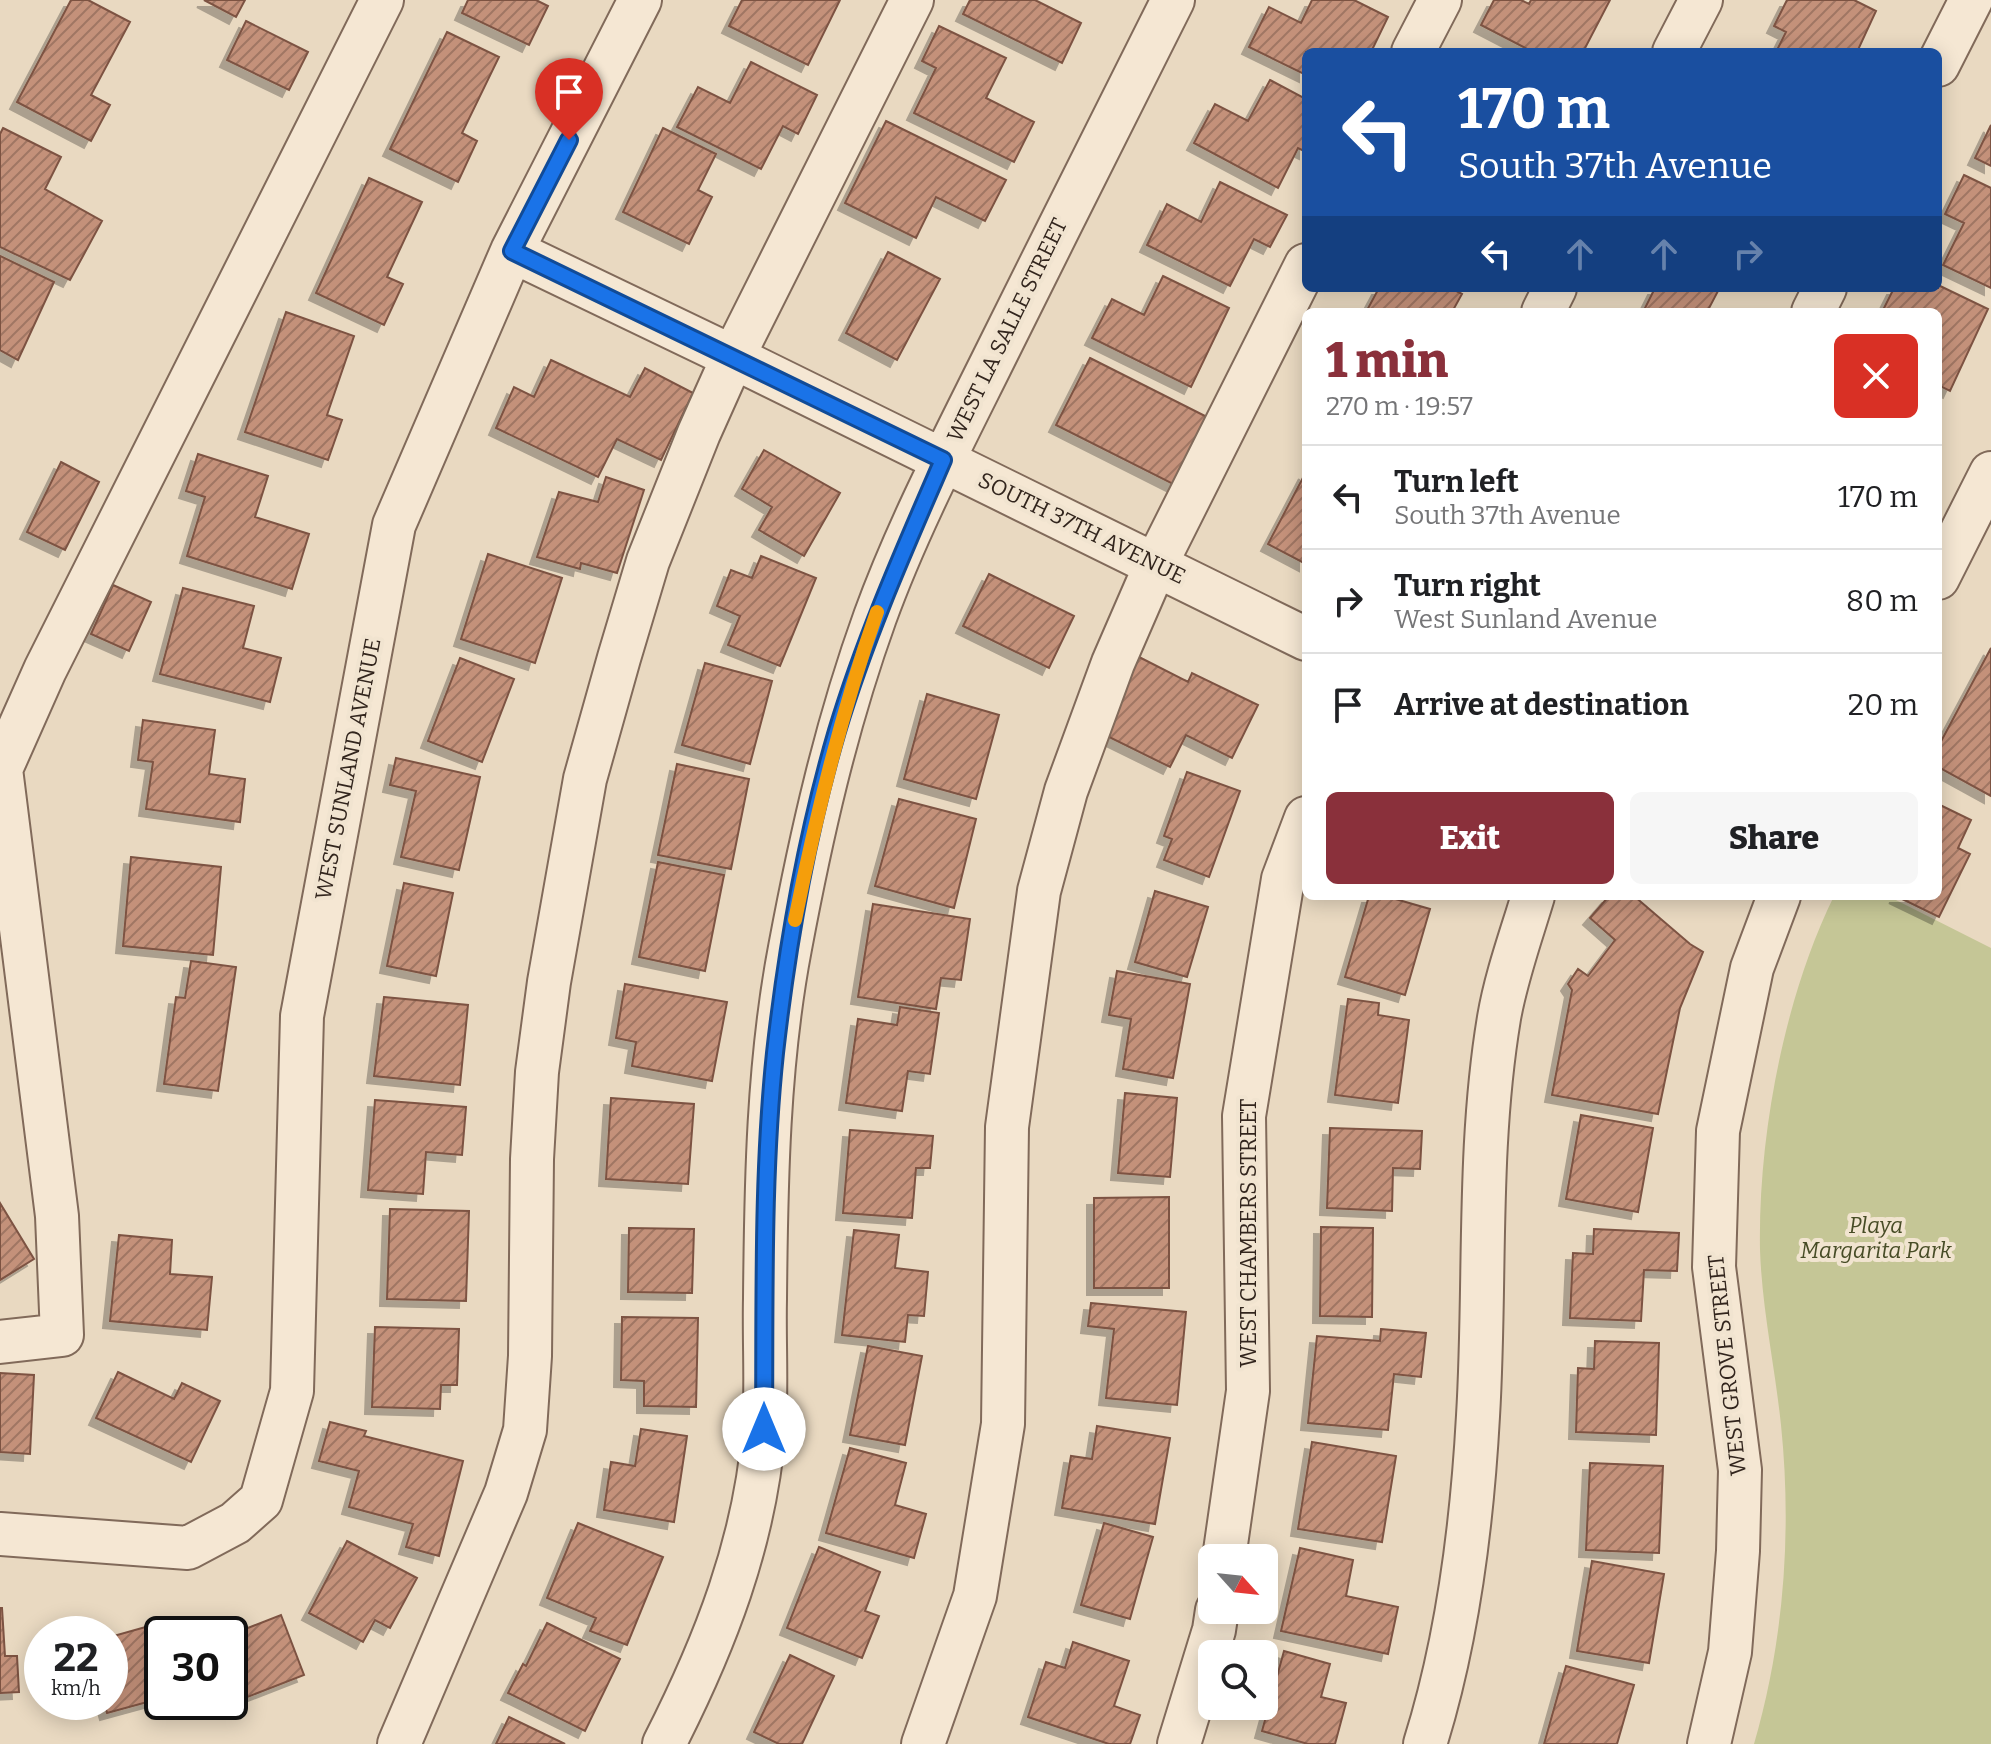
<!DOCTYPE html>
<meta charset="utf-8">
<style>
:root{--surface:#fff;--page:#f6f6f6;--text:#202124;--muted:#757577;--line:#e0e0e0;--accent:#8a303b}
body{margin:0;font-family:Bitter,serif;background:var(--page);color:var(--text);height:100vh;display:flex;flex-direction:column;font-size:30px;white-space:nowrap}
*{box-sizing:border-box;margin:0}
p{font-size:26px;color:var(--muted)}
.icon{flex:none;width:44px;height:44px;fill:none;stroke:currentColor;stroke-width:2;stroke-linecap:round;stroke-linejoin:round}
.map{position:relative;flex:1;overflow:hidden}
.sheet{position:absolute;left:1302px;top:308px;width:640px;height:592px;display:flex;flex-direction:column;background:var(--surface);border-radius:12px;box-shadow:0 4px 20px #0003}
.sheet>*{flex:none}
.top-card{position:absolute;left:1302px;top:48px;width:640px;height:244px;border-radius:12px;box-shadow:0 4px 20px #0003;background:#1a4fa0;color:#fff;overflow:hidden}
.needle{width:52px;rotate:117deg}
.controls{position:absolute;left:1198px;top:1544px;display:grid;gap:16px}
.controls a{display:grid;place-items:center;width:80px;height:80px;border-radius:12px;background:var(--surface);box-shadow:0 4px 20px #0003;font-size:40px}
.speed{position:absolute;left:24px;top:1616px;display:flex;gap:16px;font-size:40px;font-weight:700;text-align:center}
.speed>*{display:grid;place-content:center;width:104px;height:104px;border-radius:50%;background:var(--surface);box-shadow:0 4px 20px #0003;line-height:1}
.speed small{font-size:20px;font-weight:400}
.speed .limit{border:4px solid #111;border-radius:12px;background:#fff;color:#111}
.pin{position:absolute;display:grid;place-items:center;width:68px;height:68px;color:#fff;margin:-82px -34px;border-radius:50% 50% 50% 0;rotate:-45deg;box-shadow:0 0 8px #0007}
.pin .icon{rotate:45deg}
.me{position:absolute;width:88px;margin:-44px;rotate:0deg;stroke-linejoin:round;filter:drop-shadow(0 0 6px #0008)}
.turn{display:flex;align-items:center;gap:28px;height:168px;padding:0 24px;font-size:36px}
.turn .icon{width:104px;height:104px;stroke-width:2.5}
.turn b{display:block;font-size:56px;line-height:68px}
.lanes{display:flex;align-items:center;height:76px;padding:0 24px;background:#0003;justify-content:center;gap:40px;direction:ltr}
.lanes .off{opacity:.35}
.round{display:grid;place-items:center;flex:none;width:84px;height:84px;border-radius:12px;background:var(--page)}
.headline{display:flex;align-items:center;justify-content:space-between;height:136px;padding:0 24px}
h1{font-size:48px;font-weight:800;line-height:60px;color:var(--accent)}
.cta{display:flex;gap:16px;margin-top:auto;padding:16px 24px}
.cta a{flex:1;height:92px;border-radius:12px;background:var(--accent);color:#fff;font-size:32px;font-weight:800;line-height:92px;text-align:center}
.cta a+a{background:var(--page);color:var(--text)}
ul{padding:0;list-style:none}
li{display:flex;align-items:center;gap:24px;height:104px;padding:0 24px;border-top:2px solid var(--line)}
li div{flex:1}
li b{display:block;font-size:30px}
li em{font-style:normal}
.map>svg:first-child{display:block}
.park{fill:#c5c696}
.building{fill:url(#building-hatch);stroke:#7d5343;stroke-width:2;filter:url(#shadow)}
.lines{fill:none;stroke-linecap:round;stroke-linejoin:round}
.minor-casing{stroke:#816a5a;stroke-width:46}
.minor{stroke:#f5e7d3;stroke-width:42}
.route-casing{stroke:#114b97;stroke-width:20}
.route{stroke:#1a73e8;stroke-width:14}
.slow{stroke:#f59e0b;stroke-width:14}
.labels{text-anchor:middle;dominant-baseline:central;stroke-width:8;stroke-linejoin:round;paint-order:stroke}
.street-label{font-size:22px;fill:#32251d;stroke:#f1e4d0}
.park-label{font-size:22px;font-style:italic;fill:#474c26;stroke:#f1e4d0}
</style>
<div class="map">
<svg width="1991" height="1744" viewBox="0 0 1991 1744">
<defs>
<pattern id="building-hatch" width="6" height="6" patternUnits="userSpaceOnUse" patternTransform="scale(2)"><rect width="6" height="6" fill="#c4917a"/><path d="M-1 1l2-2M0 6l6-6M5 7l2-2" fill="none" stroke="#a07663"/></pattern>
<filter id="shadow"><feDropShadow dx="-7" dy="7" stdDeviation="0" flood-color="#0004"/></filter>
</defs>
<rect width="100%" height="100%" fill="#e9d9c1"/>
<path class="park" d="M 1834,896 L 1888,896 L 1991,948 L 1991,1744 L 1754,1744 C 1784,1641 1792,1532 1781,1425 C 1775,1367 1762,1309 1760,1250 C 1758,1136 1784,998 1834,896 Z"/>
<path class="building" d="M 71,0 L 88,0 L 130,22 L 91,95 L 110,105 L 91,141 L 17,102 Z
M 204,0 L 245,0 L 236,17 Z
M 468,0 L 536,0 L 548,6 L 529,45 L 462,13 Z
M 742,0 L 840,0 L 808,65 L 729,26 Z
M 970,0 L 1035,0 L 1081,23 L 1062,63 L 963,14 Z
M 1312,0 L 1354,0 L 1388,17 L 1371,52 L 1306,52 L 1306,75 L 1249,47 L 1269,7 L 1301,23 Z
M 1494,0 L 1521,0 L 1529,4 L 1531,0 L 1610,0 L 1583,52 L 1533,52 L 1481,25 Z
M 1787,0 L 1854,0 L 1876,11 L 1857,52 L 1776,52 L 1786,32 L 1774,26 Z
M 246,21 L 308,52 L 289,90 L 227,60 Z
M 939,26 L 1006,58 L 986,98 L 1034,122 L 1014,162 L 914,113 L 936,68 L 922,61 Z
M 447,32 L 499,57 L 462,133 L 477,141 L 458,182 L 390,149 Z
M 751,62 L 817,95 L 798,134 L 783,126 L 761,169 L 677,127 L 698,87 L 730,103 Z
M 1270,80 L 1306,99 L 1306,152 L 1298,148 L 1278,188 L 1194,143 L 1215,104 L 1248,121 Z
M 886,121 L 1006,180 L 985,221 L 936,197 L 916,238 L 845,203 Z
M 1991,125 L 1991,166 L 1975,158 Z
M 3,128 L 61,157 L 45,189 L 102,221 L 70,280 L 0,247 L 0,134 Z
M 663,128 L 716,154 L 698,190 L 712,197 L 689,244 L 623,212 Z
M 1964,175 L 1991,188 L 1991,288 L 1943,265 L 1964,223 L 1945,214 Z
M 369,178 L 422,202 L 387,277 L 403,284 L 384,325 L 316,293 Z
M 1220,182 L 1287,215 L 1270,247 L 1254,239 L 1230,286 L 1147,245 L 1167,204 L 1201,222 Z
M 888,252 L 940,279 L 897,360 L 846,333 Z
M 0,256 L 54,282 L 18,360 L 0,350 Z
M 1163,276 L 1229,308 L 1191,387 L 1092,338 L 1112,299 L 1144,315 Z
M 1938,285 L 1988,309 L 1950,391 L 1938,385 L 1938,312 L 1882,312 L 1894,288 L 1938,288 Z
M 1379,288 L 1451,288 L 1462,294 L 1452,312 L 1366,312 Z
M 1655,288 L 1712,288 L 1718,291 L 1707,312 L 1643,312 Z
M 286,312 L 354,336 L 327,415 L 342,420 L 328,460 L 245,432 Z
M 1090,358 L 1211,419 L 1177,486 L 1056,425 Z
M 551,360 L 630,397 L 645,368 L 693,393 L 661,460 L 617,439 L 598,477 L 496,428 L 514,387 L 534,397 Z
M 764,450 L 840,493 L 804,556 L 759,530 L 772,507 L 742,489 Z
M 198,454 L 268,476 L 255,517 L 309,534 L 292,589 L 187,556 L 205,497 L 186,491 Z
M 61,462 L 99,482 L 65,550 L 27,532 Z
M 1306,472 L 1306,564 L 1268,544 Z
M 606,477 L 644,490 L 617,573 L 581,563 L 580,569 L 537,557 L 559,492 L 598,502 Z
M 488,554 L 562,578 L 535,663 L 461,639 Z
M 761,556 L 816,578 L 780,666 L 728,645 L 740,616 L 717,606 L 731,570 L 752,578 Z
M 989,574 L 1074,616 L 1049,668 L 963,626 Z
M 113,585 L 151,602 L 129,651 L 91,634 Z
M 183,588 L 254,606 L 243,648 L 281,658 L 270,702 L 160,674 Z
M 1991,648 L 1991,796 L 1938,767 L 1938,747 Z
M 1139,657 L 1188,682 L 1192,673 L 1258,705 L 1232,758 L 1186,735 L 1170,767 L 1101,733 Z
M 460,658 L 514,679 L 482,762 L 428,741 Z
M 705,663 L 772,681 L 750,764 L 682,745 Z
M 927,694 L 999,715 L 976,799 L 904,779 Z
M 143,720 L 215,730 L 209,774 L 245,779 L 240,822 L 146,809 L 153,762 L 138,760 Z
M 396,758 L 480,777 L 459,870 L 401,857 L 416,791 L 390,785 Z
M 677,764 L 749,779 L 731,869 L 658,855 Z
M 1187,772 L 1240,791 L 1209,877 L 1164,860 L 1172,839 L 1164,836 Z
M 899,799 L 976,819 L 954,908 L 875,886 Z
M 1938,804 L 1971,820 L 1958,848 L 1970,854 L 1939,917 L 1896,896 L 1938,896 Z
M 131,857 L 221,867 L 213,955 L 123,946 Z
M 658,862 L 724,875 L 705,971 L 639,957 Z
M 404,883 L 453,893 L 436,976 L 387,966 Z
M 1155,891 L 1208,907 L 1187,977 L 1135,962 Z
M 1369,896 L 1385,896 L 1430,909 L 1405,995 L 1345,977 Z
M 1609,896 L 1634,896 L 1690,944 L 1703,952 L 1680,1008 L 1658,1114 L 1552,1095 L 1572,990 L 1568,984 L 1578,969 L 1588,976 L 1615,940 L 1590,918 Z
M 873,904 L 970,919 L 961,980 L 941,978 L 936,1009 L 858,997 Z
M 191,961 L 236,967 L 218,1091 L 164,1084 L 176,997 L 185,998 Z
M 1117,971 L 1190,984 L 1173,1078 L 1123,1069 L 1131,1019 L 1109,1015 Z
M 625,984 L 727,1002 L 712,1081 L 632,1066 L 636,1042 L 616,1038 Z
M 384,997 L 468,1005 L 460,1085 L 374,1076 Z
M 1348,999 L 1379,1003 L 1378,1015 L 1409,1020 L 1398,1103 L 1335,1095 Z
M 900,1007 L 939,1013 L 930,1074 L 908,1071 L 902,1111 L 846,1103 L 858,1019 L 897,1025 Z
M 1125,1093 L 1177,1098 L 1170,1177 L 1118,1173 Z
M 611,1098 L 694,1104 L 688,1184 L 606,1179 Z
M 375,1100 L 466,1107 L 462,1155 L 426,1152 L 423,1194 L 368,1190 Z
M 1581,1115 L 1653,1128 L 1638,1212 L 1566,1199 Z
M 1330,1128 L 1422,1131 L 1420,1169 L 1393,1168 L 1392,1211 L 1327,1208 Z
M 850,1130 L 933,1136 L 930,1168 L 916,1168 L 912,1218 L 843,1213 Z
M 1169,1197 L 1169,1288 L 1094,1288 L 1094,1198 Z
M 0,1203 L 34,1259 L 0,1280 Z
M 390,1209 L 469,1211 L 466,1301 L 387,1299 Z
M 1321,1227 L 1373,1228 L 1372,1317 L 1320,1316 Z
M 629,1228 L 694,1229 L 692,1293 L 628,1292 Z
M 1594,1229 L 1679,1233 L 1677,1271 L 1644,1270 L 1641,1321 L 1570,1318 L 1573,1253 L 1593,1254 Z
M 854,1230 L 899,1235 L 895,1268 L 928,1272 L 924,1316 L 908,1315 L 905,1342 L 842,1335 Z
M 119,1235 L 172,1240 L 170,1274 L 212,1277 L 207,1330 L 110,1321 Z
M 1091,1303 L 1186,1312 L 1177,1405 L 1106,1398 L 1114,1329 L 1088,1326 Z
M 622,1317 L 698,1318 L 696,1407 L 644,1406 L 644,1381 L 621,1380 Z
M 375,1327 L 459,1329 L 457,1385 L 441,1385 L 440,1409 L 372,1407 Z
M 1381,1329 L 1426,1333 L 1421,1377 L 1394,1374 L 1388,1430 L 1308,1423 L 1317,1336 L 1380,1341 Z
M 1595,1341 L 1659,1343 L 1656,1435 L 1576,1432 L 1578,1368 L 1594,1369 Z
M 868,1346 L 922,1356 L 905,1445 L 850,1435 Z
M 118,1372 L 174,1399 L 182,1383 L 220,1401 L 191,1462 L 96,1418 Z
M 0,1373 L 34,1375 L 30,1454 L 0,1452 Z
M 330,1422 L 366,1431 L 364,1436 L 463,1461 L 439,1556 L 406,1547 L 413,1524 L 349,1507 L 359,1471 L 319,1461 Z
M 1097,1426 L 1170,1438 L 1155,1524 L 1062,1508 L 1071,1456 L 1092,1459 Z
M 641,1429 L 687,1436 L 674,1522 L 604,1510 L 611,1462 L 635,1466 Z
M 1312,1442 L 1396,1456 L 1382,1542 L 1298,1529 Z
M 850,1448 L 906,1463 L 895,1505 L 926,1514 L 914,1558 L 826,1533 Z
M 1590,1463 L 1663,1466 L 1659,1553 L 1586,1550 Z
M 578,1523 L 663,1557 L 627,1645 L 590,1631 L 596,1618 L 547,1598 Z
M 1104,1523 L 1153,1537 L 1130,1619 L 1081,1605 Z
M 347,1541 L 417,1578 L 390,1628 L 375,1620 L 363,1642 L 309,1613 Z
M 819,1547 L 880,1572 L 865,1611 L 879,1616 L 862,1658 L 787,1628 Z
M 1300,1548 L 1353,1560 L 1346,1596 L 1398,1607 L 1388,1654 L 1281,1631 Z
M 1592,1561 L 1664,1574 L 1649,1663 L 1577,1651 Z
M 0,1608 L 2,1608 L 5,1656 L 17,1656 L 19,1692 L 0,1693 Z
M 281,1615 L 304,1675 L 219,1708 L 217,1702 L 230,1702 L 230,1635 Z
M 174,1619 L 178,1634 L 162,1634 L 162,1698 L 107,1713 L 104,1702 L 110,1702 L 110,1637 Z
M 547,1623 L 620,1659 L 585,1731 L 508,1693 L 523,1664 L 526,1666 Z
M 1073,1642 L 1129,1661 L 1114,1706 L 1140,1715 L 1130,1744 L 1109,1744 L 1028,1717 L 1046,1662 L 1065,1668 Z
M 1284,1651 L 1330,1664 L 1321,1697 L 1346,1703 L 1335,1744 L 1308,1744 L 1262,1731 Z
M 790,1655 L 834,1676 L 802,1744 L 779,1744 L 754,1732 Z
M 1566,1666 L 1634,1685 L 1617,1744 L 1544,1744 Z
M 509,1717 L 565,1744 L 496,1744 Z"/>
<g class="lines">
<g class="minor-casing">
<path id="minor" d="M 1413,52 L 1440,0
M 1674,52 L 1701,0
M 1938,65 L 1971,0
M 512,251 L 733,357 L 1306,639
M 1543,312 L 1555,288
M 1813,312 L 1825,288
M 1938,578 L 1991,473
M 0,1342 L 62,1335 L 57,1216 L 1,769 L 45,670 L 382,0
M 0,1534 L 188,1548 L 235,1523 L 261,1500 L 292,1391 L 302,1016 L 394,525 L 512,251 L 640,0
M 1224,1558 L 1248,1391 L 1244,1116 L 1283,879 L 1306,818
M 399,1744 L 506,1493 L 525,1430 L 530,1356 L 532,1159 L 537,1072 L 549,982 L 585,779 L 619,658 L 648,561 L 699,433 L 733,357 L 912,0
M 664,1744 C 715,1644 755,1542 764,1429 C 767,1386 764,1342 765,1299 C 766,1183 768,1063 790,948 C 811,836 836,725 875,617 C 908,526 956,435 999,348 C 1057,232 1114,116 1173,0
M 923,1744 L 975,1596 L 1003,1424 L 1007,1127 L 1039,891 L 1066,791 L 1113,663 L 1156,564 L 1306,265
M 1179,1744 L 1214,1630 L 1217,1610
M 1425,1744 C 1458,1639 1472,1526 1478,1416 C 1486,1284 1477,1150 1499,1018 C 1506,977 1521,936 1533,896
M 1709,1744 L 1730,1652 L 1738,1551 L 1740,1470 L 1714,1267 L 1718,1131 L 1752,968 L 1779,896"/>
</g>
<use href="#minor" class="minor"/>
</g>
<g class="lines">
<g class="route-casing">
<path id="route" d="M 569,140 L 512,251 L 943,460 C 904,550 865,638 837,731 C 807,833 787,947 775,1053 C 762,1177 765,1304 764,1429"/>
</g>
<use href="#route" class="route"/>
<path class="slow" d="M 795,920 C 816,815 841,713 877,612"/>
</g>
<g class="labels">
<g class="street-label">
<text transform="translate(1007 330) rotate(-64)">WEST LA SALLE STREET</text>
<text transform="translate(1082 528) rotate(26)">SOUTH 37TH AVENUE</text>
<text transform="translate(348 769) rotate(-79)">WEST SUNLAND AVENUE</text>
<text transform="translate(1248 1233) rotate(-90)">WEST CHAMBERS STREET</text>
<text transform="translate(1727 1365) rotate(-96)">WEST GROVE STREET</text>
</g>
<g class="park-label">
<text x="1876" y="1225">Playa<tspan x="1876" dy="25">Margarita Park</tspan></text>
</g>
</g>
</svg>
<div class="controls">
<a><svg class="needle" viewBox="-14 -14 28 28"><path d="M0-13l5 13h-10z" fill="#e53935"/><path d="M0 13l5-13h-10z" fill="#757577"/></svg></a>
<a><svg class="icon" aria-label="search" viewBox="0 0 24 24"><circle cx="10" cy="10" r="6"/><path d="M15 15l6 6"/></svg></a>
</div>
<div class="speed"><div>22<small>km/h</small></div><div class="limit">30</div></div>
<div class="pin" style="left:569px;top:140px;background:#d93025"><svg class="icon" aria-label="arrive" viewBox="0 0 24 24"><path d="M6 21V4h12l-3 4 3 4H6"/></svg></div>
<svg class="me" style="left:764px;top:1429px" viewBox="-20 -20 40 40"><circle r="19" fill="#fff"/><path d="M0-13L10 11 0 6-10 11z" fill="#1a73e8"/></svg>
<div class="top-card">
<div class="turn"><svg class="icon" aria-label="left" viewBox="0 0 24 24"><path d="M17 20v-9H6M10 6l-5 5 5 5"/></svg><div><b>170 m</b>South 37th Avenue</div></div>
<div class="lanes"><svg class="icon" aria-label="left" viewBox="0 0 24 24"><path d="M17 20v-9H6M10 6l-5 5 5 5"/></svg><svg class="icon off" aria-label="ahead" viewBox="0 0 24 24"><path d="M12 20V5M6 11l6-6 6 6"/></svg><svg class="icon off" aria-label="ahead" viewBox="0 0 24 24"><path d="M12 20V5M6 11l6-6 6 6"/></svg><svg class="icon off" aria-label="right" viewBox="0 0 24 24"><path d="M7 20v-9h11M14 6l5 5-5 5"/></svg></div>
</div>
<section class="sheet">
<div class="headline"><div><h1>1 min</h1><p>270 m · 19:57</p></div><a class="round" style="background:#d93025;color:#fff"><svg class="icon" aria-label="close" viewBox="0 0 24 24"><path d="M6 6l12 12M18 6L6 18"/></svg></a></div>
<ul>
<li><svg class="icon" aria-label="left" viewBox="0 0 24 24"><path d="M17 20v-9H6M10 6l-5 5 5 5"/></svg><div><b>Turn left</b><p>South 37th Avenue</p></div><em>170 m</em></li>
<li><svg class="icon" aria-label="right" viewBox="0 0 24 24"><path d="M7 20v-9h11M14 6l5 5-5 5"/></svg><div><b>Turn right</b><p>West Sunland Avenue</p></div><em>80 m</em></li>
<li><svg class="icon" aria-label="arrive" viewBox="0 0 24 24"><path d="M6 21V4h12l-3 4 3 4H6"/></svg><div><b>Arrive at destination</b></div><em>20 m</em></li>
</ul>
<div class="cta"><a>Exit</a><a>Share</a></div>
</section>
</div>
